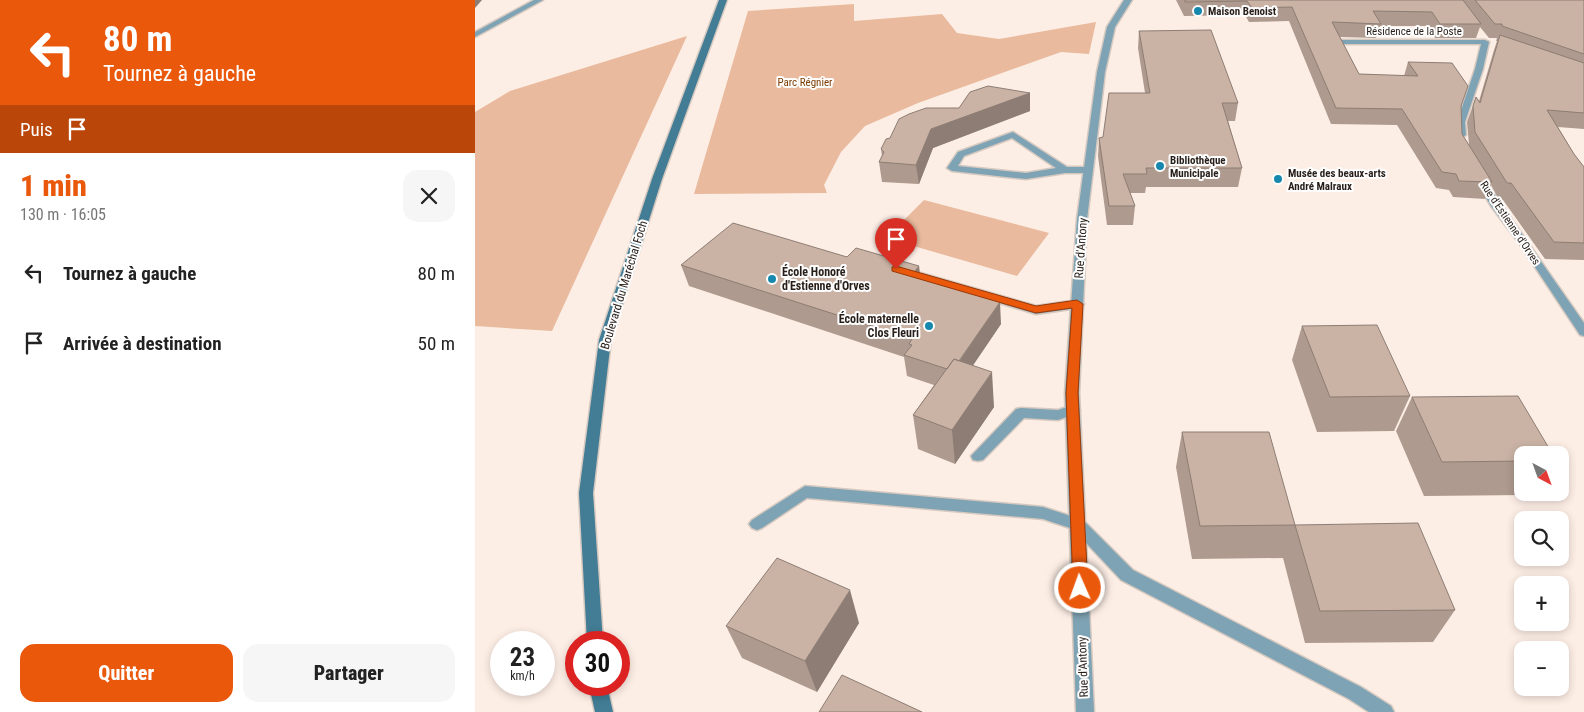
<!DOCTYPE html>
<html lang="fr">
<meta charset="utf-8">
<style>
:root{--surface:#fff;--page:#f6f6f6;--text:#222;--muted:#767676;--accent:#ea580c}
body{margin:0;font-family:"Roboto Condensed",sans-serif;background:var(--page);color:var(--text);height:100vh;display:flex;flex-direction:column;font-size:19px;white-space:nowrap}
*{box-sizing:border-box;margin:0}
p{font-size:16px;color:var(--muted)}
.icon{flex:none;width:28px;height:28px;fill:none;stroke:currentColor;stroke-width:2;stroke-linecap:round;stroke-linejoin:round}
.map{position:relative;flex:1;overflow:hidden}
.sheet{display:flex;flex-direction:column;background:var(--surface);width:475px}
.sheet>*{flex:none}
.banner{background:#ea580c;color:#fff;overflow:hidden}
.needle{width:32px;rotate:139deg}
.fabs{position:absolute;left:1039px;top:446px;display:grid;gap:10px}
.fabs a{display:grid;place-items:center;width:55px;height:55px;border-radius:10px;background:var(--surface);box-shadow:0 2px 8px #0003;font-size:25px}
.speed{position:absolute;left:15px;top:631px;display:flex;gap:10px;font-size:25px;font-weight:700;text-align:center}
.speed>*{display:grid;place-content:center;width:65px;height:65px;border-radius:50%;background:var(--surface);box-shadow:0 2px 8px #0003;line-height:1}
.speed small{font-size:12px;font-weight:400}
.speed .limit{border:8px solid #d22;background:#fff;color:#111}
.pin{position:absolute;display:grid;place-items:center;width:42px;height:42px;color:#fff;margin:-51px -21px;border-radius:50% 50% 50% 0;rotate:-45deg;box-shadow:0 0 5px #0007}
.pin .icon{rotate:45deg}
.me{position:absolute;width:55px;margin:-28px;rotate:358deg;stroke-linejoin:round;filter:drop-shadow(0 0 4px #0008)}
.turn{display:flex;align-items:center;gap:18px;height:105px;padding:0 20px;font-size:22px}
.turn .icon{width:65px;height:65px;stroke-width:2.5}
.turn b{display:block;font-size:35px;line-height:42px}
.then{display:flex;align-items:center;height:48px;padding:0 20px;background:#0003;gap:10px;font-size:19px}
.round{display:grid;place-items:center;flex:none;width:52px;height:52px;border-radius:15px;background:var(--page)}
.summary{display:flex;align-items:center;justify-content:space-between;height:85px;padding:0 20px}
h1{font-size:30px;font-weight:800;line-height:38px;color:var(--accent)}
.cta{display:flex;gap:10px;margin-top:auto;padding:10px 20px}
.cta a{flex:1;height:58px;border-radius:15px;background:var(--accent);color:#fff;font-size:20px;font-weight:800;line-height:58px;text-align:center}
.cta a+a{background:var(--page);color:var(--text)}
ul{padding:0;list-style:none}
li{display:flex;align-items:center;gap:15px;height:70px;padding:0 20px}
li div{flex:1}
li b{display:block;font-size:19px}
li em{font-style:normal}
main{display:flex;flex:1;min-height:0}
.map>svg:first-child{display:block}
.green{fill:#e9ba9d}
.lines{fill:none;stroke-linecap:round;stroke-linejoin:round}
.lane-casing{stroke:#d6c9c0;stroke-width:3}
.street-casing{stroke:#d6c9c0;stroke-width:3}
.secondary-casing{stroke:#d6c9c0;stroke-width:3}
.lane{fill:#7ea3b4;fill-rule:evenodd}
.street{fill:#7ea3b4;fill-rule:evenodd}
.secondary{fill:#427d95;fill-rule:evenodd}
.wall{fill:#ae9a8e;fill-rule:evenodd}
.shaded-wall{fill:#8d7d74}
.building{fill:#cab3a5;stroke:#8d7d74}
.route{fill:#ea580c;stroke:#983908}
.poi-dot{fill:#1687ad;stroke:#fefefe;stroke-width:2}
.labels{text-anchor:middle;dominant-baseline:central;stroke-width:4;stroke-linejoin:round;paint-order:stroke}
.far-poi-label{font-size:11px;font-weight:bold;fill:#271e19;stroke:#fefefe;text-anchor:start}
.far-street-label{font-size:11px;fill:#271e19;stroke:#fefefe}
.far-park-label{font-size:11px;fill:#7d3c00;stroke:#fefefe}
.street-label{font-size:12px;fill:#271e19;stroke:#fefefe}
.poi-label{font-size:12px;font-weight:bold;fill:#271e19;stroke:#fefefe;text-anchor:start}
</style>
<main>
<section class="sheet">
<div class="banner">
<div class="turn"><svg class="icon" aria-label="left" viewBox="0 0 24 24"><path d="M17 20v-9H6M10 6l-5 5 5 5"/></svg><div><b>80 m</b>Tournez à gauche</div></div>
<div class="then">Puis<svg class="icon" aria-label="arrive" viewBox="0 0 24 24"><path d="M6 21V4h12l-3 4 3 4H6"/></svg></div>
</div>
<div class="summary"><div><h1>1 min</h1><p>130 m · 16:05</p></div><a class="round"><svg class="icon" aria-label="close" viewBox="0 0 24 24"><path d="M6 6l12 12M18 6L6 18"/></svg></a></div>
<ul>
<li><svg class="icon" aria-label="left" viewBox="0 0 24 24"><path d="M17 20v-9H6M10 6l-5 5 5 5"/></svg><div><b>Tournez à gauche</b></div><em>80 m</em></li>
<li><svg class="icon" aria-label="arrive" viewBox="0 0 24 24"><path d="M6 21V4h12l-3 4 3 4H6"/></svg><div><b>Arrivée à destination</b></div><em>50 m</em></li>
</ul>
<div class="cta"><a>Quitter</a><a>Partager</a></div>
</section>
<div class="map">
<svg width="1109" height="712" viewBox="0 0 1109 712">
<rect width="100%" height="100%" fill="#fdeee5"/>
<path class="green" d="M 379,4 L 379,21 L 467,14 L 482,33 L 524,39 L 621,22 L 614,54 L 586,52 L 443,103 L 390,126 L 366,152 L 349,185 L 352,193 L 219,194 L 273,11 Z
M 212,36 L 77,331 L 0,326 L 0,112 L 35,91 Z
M 449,200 L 574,233 L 542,276 L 411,238 Z"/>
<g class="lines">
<g class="lane-casing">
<path id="lane" d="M 864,40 L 1010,40 L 1014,42 L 1010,44 L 864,44 Z
M 538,132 L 592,167 L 612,167 L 617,170 L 612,173 L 590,173 L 551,179 L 477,171 L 472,168 L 483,152 ZM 537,138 L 581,168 L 551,173 L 483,166 L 489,156 Z
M 428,268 L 561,306 L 603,300 L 609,304 L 603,308 L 561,314 L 424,273 L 422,271 L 424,269 Z
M 598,405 L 603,407 L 605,410 L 603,413 L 583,420 L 549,418 L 508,460 L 503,461 L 498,460 L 496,456 L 541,409 L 546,408 L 583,410 Z
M 330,486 L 568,507 L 608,520 L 658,570 L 886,687 L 916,706 L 919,712 L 894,712 L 874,699 L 646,580 L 598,529 L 568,519 L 332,498 L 287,528 L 282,530 L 277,528 L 274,524 L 277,520 Z"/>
</g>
<g class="street-casing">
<path id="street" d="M 59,0 L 68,0 L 0,37 L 0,32 Z
M 649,0 L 657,0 L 640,27 L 630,72 L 612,219 L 604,393 L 619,712 L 601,712 L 590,393 L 602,219 L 622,72 L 632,27 Z
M 1007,40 L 1014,42 L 1008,69 L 990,122 L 991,135 L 986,138 L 981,135 L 982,122 L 1000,69 Z
M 1004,175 L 1007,176 C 1040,225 1075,274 1109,323 L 1109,336 L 1105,335 L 1044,243 L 1016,206 L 999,178 Z"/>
</g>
<g class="secondary-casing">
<path id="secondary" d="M 244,0 L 252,0 L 187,179 L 136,340 L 118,493 L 128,642 L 112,642 L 104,493 L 124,340 L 177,179 Z
M 114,685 L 132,685 L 138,712 L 120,712 Z"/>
</g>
<use href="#lane" class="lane"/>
<use href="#street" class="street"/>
<use href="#secondary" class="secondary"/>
</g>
<path class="wall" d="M 701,0 L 1109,0 L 1109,129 L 1083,127 L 1099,154 L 1109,167 L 1109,260 L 1070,259 L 1028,200 L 1024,200 L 1016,185 L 1010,199 L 978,197 L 974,190 L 961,188 L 922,125 L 856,124 L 814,21 L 774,22 L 770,15 L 709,16 ZM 905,26 L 953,26 L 960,38 L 1001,38 L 1005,27 L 1014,38 L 1022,38 L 1021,41 L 1022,41 L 1019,50 L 1004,101 L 1001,97 L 992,122 L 994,145 L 987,134 L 986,106 L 933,62 L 929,76 L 884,74 L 865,37 L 901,38 Z
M 664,31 L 763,103 L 760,121 L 753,121 L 767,168 L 763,187 L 671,187 L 670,193 L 655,193 L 660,206 L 658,225 L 632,225 L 623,156 L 624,138 L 628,137 L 670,93 L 663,48 Z
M 555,93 L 555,111 L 458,148 L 444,184 L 407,182 L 404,162 L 407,156 L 406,149 L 484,108 Z
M 372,257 L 444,266 L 445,278 L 526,324 L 498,365 L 519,407 L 480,464 L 443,449 L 438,415 L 459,385 L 432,376 L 429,357 L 214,286 L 206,265 Z
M 827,326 L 935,396 L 919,431 L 842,432 L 817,360 Z
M 937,397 L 1048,455 L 1048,492 L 1059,492 L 1058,495 L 949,496 L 921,431 Z
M 707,432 L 820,525 L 980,610 L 958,642 L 830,643 L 808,558 L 717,559 L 701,467 Z
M 384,623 L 342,692 L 267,658 L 251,626 Z"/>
<path class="shaded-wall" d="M 0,0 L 7,0 L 0,8 Z
M 555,93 L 555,111 L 458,148 L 444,184 L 441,165 L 456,129 Z
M 444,266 L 446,287 L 436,276 Z
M 525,302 L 526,324 L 480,392 L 478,371 Z
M 517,372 L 519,407 L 480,464 L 477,430 Z
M 375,590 L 384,623 L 342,692 L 330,661 Z"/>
<path class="building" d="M 710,0 L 988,0 L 1006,24 L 965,24 L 957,12 L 898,11 L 906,24 L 857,22 L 884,74 L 943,76 L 933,62 L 977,63 L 993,86 L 986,106 L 987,134 L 1017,182 L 984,181 L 981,174 L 967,172 L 927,109 L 861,108 L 817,7 L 777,8 L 772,1 L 710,2 Z
M 1000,0 L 1109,0 L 1109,54 L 1027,26 L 1027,24 L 1020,24 Z
M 736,30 L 763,103 L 747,103 L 767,168 L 671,168 L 672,174 L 648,174 L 660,206 L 634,206 L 624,138 L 628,137 L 634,93 L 675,93 L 664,31 Z
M 1025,35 L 1109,63 L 1109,113 L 1072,110 L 1099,154 L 1109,167 L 1109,243 L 1079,242 L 1036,183 L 1032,183 L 1000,132 L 998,106 L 1001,97 L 1005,103 Z
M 513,86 L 555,93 L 456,129 L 441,165 L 404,162 L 409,152 L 406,149 L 411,139 L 415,138 L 424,119 L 434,114 L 451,108 L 484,108 L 495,92 Z
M 258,223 L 372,257 L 381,248 L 444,266 L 436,276 L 525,302 L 484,361 L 479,359 L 472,369 L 429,355 L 437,345 L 434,344 L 437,339 L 206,265 Z
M 902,325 L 935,396 L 855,397 L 827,326 Z
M 479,359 L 517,372 L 477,430 L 438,415 Z
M 1043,396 L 1078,455 L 1048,455 L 1048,461 L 967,462 L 937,397 Z
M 707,432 L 794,432 L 820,525 L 725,526 Z
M 943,523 L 980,610 L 845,611 L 820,525 Z
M 302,558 L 375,590 L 330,661 L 251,626 Z
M 367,675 L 447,712 L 344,712 Z"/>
<path class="route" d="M 421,266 L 561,306 L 602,300 L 608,304 L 603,393 L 613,588 L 610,592 L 605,594 L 600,592 L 598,588 L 591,393 L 597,308 L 561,313 L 417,271 L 417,267 Z"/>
<g class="poi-dot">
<circle cx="723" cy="11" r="5"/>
<circle cx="685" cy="166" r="5"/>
<circle cx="803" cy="179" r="5"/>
<circle cx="297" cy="279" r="5"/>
<circle cx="454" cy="326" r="5"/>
</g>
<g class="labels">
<g class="far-poi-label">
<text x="733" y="11">Maison Benoist</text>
<text x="695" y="160">Bibliothèque<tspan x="695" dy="13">Municipale</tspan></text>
<text x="813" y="173">Musée des beaux-arts<tspan x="813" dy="13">André Malraux</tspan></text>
</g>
<g class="far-street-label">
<text x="939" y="31">Résidence de la Poste</text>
<text transform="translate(1035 223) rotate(56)">Rue d'Estienne d'Orves</text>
</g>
<g class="far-park-label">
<text x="330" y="82">Parc Régnier</text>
</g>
<g class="street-label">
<text transform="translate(606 248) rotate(-86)">Rue d'Antony</text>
<text transform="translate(149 285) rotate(-73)">Boulevard du Maréchal Foch</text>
<text transform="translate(608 667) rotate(-92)">Rue d'Antony</text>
</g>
<g class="poi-label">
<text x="307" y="272">École Honoré<tspan x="307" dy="14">d'Estienne d'Orves</tspan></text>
<text x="444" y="319" text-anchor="end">École maternelle<tspan x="444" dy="14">Clos Fleuri</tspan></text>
</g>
</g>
</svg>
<div class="fabs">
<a><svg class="needle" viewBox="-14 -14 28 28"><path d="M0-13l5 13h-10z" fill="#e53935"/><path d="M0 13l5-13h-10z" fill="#767676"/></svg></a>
<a><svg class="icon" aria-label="search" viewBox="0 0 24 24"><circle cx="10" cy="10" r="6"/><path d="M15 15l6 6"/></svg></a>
<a>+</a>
<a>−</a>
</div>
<div class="speed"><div>23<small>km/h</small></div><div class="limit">30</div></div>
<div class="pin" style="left:421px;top:269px;background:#d93025"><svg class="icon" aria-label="arrive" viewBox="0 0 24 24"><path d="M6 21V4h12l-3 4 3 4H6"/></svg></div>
<svg class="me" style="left:605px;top:588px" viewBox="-20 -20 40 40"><circle r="17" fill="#ea580c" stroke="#fff" stroke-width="3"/><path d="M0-11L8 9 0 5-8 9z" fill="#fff"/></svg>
</div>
</main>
